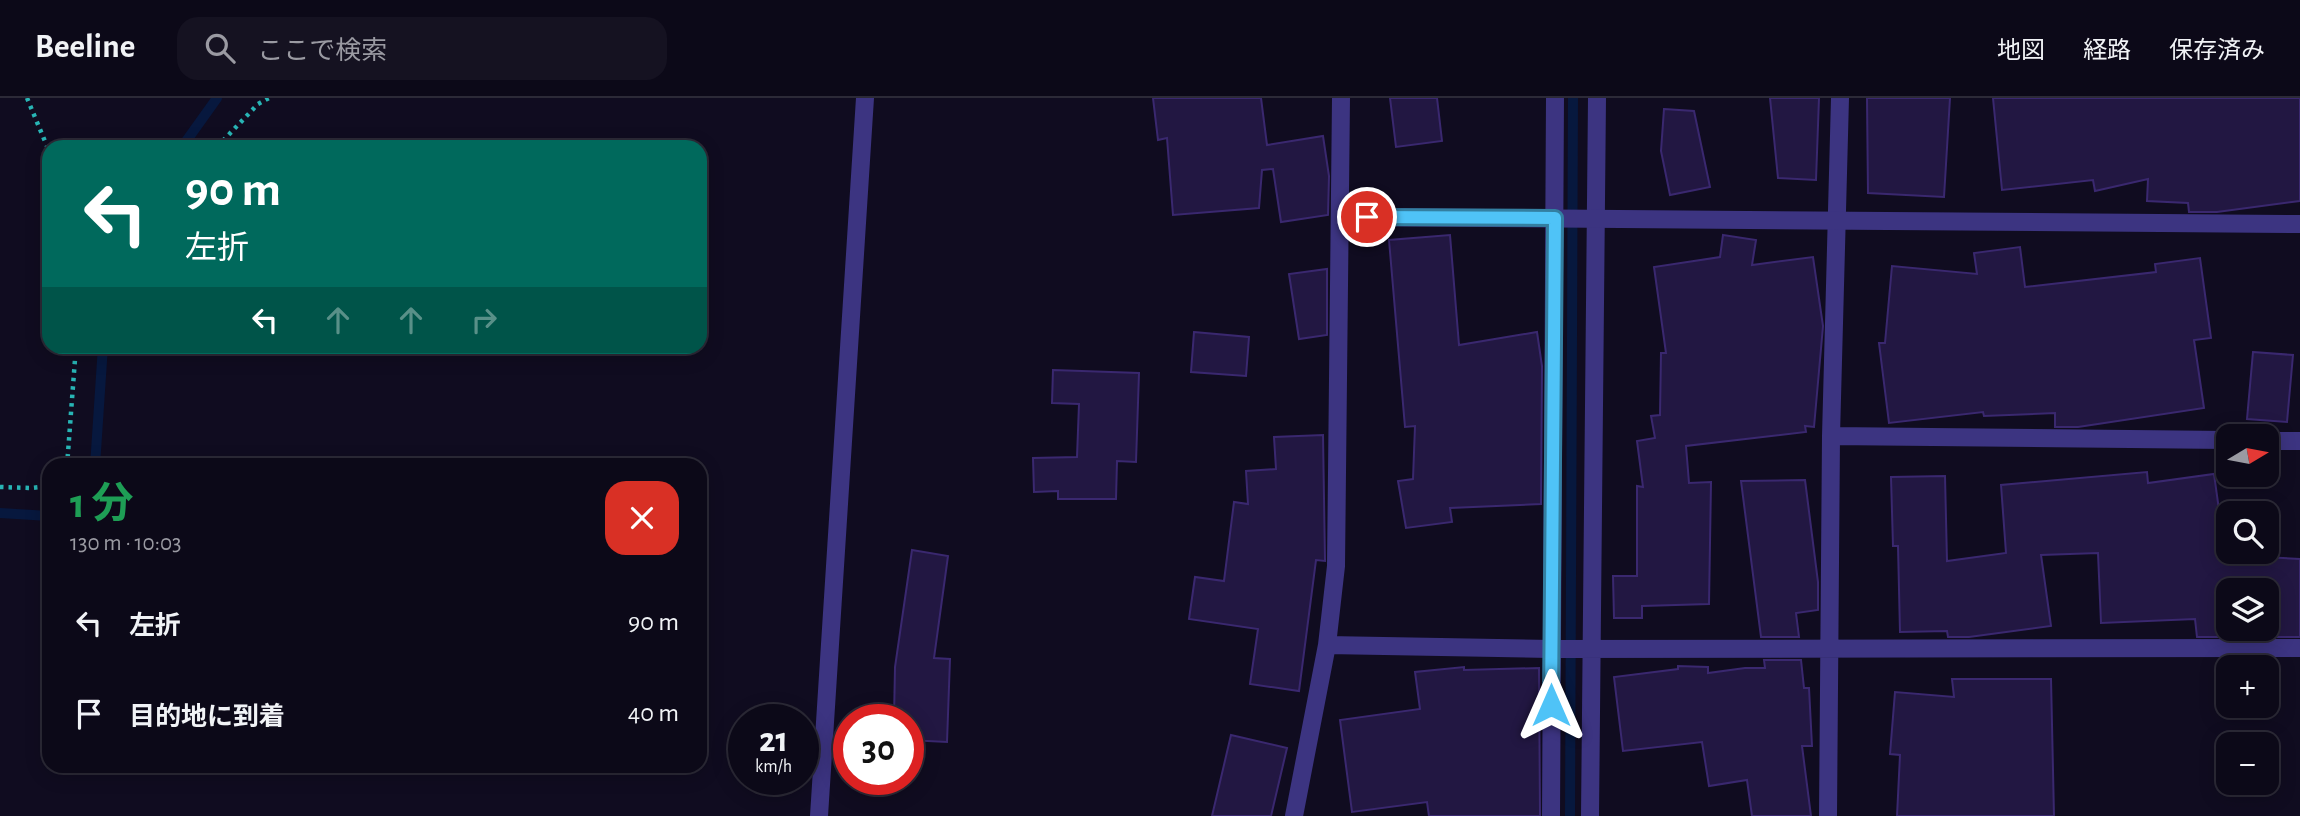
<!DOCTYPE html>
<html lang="ja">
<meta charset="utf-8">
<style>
:root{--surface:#0c0918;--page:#151221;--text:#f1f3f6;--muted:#9a9aa2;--line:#2c2a37}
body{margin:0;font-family:"Alegreya Sans","Noto Sans JP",sans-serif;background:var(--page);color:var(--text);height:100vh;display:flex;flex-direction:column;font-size:26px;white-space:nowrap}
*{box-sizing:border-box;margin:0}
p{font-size:23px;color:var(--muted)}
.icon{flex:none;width:38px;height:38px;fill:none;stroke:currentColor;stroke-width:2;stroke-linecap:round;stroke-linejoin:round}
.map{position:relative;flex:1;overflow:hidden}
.sheet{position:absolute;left:42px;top:360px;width:665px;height:315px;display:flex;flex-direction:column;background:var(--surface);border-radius:21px;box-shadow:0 4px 18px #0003,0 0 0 2px var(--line)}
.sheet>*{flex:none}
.top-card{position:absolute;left:42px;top:42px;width:665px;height:214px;border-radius:21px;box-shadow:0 4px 18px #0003,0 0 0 2px var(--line);background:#00695c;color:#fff;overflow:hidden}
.needle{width:46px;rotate:80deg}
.controls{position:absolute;left:2216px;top:326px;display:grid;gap:14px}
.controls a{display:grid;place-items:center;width:63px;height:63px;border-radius:14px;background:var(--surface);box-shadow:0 4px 18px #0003,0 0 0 2px var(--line);font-size:35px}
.speed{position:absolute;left:728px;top:606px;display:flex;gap:14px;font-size:35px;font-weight:700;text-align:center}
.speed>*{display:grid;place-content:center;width:91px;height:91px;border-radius:50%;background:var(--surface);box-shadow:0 4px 18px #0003,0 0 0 2px var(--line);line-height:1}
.speed small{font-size:18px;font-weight:400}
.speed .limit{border:10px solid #d22;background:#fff;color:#111}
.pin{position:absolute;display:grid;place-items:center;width:60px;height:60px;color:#fff;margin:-30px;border:4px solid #fff;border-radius:50%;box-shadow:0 2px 7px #0007}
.me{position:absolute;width:77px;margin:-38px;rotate:0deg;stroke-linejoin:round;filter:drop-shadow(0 0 5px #0008)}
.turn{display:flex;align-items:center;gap:24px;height:147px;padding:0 28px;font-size:32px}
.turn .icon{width:91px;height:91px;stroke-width:2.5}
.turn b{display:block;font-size:49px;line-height:60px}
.lanes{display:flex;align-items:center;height:66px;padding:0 28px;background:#0003;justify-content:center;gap:35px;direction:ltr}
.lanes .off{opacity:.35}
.round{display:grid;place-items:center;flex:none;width:74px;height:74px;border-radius:21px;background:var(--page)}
.overview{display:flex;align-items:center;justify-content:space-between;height:119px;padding:0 28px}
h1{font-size:42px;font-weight:700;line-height:52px;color:#1e9e55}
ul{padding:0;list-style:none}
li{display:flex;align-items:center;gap:21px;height:91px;padding:0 28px}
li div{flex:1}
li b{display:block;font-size:26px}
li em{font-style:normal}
header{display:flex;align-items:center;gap:42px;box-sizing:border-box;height:98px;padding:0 35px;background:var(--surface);border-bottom:2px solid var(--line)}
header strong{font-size:33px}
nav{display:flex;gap:38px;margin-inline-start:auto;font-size:24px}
.search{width:490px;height:63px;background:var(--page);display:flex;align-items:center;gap:18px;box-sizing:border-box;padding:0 24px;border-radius:21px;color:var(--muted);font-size:26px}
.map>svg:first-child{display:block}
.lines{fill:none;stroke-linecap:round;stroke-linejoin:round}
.stream{stroke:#07183e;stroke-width:10}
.building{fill:#221742;stroke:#3a286f;stroke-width:2;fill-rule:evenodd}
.path{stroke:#28b5b5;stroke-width:4.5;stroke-dasharray:3.5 5;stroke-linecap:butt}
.minor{stroke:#3c3481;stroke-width:18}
.tertiary{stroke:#3c3481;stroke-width:18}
.route-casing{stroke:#337fa1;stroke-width:18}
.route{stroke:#4fc3f7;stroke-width:12}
</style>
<header>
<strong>Beeline</strong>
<div class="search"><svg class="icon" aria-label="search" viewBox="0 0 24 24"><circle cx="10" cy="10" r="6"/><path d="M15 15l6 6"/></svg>ここで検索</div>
<nav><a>地図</a><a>経路</a><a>保存済み</a></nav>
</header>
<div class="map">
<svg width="2300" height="718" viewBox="0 0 2300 718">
<rect width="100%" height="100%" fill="#100c20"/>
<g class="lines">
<path class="stream" d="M 182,49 L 217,0
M 95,368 L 103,248
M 0,415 L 49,418
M 1570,718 L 1573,0"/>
</g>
<path class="building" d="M 1153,0 L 1261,0 L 1267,47 L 1323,38 L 1329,78 L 1328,117 L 1281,124 L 1273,71 L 1262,72 L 1259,110 L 1173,117 L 1167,40 L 1158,42 Z
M 1390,0 L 1437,0 L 1442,43 L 1396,49 Z
M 1770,0 L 1819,0 L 1816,82 L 1778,80 Z
M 1867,0 L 1950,0 L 1944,99 L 1868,95 Z
M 1993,0 L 2300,0 L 2300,103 L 2217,114 L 2189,114 L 2188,105 L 2147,103 L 2148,81 L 2095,93 L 2093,82 L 2002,92 Z
M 1664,11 L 1694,13 L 1710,89 L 1670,97 L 1661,53 Z
M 1450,137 L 1459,247 L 1537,234 L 1542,268 L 1541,406 L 1450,410 L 1452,424 L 1406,430 L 1398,383 L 1413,381 L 1415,328 L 1405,329 L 1389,142 Z
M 1723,137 L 1756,142 L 1752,167 L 1813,159 L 1823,228 L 1814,329 L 1805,328 L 1806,334 L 1686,348 L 1689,385 L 1711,384 L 1709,506 L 1642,508 L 1642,520 L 1614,520 L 1613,478 L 1637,478 L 1637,388 L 1643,389 L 1637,343 L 1655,340 L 1651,318 L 1660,317 L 1661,255 L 1666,255 L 1654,169 L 1720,159 Z
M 2020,149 L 2025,189 L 2156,174 L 2155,166 L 2200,160 L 2211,240 L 2194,242 L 2204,310 L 2078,329 L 2055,329 L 2055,315 L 1984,318 L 1983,314 L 1889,325 L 1879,245 L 1885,245 L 1892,168 L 1977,176 L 1974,155 Z
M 1327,171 L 1327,237 L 1299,241 L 1289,176 Z
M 1194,234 L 1249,239 L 1246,278 L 1191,274 Z
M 2253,254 L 2293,257 L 2287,324 L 2247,321 Z
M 1053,272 L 1139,275 L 1136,364 L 1117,363 L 1116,401 L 1058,401 L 1058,393 L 1034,394 L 1033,360 L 1077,359 L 1079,306 L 1052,305 Z
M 1323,337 L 1325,463 L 1316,462 L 1299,593 L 1250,586 L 1258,531 L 1189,521 L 1195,479 L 1224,483 L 1234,404 L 1248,406 L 1246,373 L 1276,371 L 1274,339 Z
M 2147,374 L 2148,385 L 2214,376 L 2225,455 L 2244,455 L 2244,458 L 2300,461 L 2300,539 L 2197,539 L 2195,521 L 2101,525 L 2098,455 L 2041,457 L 2051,528 L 1969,539 L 1948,539 L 1947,533 L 1900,534 L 1898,448 L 1893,448 L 1891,379 L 1945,378 L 1947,463 L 2006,455 L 2001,387 ZM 2228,492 L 2266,492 L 2266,530 L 2228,530 Z
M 1805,382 L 1818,484 L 1818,512 L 1796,515 L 1799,539 L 1761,539 L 1741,383 Z
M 912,452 L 948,458 L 934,560 L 950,561 L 947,644 L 908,642 L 908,621 L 894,621 L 895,569 Z
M 1764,562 L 1801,562 L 1804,590 L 1809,590 L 1812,648 L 1802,648 L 1811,718 L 1752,718 L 1747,682 L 1709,688 L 1702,644 L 1623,653 L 1614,579 L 1678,571 L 1678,568 L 1708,569 L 1708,575 L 1745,570 L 1765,570 Z
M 1464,569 L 1464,572 L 1539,570 L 1540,718 L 1429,718 L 1427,704 L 1352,714 L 1340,622 L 1420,611 L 1415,574 Z
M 1952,581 L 2051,581 L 2054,718 L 1897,718 L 1900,657 L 1890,656 L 1895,594 L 1954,599 Z
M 1231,637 L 1287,650 L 1271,718 L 1212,718 Z"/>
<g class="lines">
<path class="path" d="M 27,0 L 49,53
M 217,49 L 258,6 L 269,0
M 67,368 L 76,248
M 0,389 L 31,390 L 49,388"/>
<path class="minor" d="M 1831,338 L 2228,342
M 2266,343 L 2300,343
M 1327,547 L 1551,551 L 2300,550
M 819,718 L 865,0
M 1294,718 L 1327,547 L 1336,468 L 1341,0
M 1551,718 L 1555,0
M 1590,718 L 1597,0
M 1828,718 L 1831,338 L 1840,0"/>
<path class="tertiary" d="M 1340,119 L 2300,126"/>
</g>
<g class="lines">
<g class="route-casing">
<path id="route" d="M 1367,119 L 1555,120 L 1551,607"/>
</g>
<use href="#route" class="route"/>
</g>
</svg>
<div class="controls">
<a><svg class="needle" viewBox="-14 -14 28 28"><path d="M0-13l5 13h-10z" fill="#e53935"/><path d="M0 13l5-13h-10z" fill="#9a9aa2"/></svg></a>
<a><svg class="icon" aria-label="search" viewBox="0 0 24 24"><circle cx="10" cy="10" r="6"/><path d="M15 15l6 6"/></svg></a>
<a><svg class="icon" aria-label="layers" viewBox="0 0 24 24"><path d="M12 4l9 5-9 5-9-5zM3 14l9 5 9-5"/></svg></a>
<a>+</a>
<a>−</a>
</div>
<div class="speed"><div>21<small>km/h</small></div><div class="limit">30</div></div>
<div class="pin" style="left:1367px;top:119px;background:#d93025"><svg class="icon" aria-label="arrive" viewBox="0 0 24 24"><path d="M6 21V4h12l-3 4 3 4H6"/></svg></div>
<svg class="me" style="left:1551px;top:607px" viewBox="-20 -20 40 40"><path d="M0-17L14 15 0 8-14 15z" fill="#4fc3f7" stroke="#fff" stroke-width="4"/></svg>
<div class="top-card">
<div class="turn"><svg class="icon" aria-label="left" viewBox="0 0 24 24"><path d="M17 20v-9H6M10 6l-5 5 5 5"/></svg><div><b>90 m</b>左折</div></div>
<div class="lanes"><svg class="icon" aria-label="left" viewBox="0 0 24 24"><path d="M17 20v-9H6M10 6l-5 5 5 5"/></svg><svg class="icon off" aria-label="ahead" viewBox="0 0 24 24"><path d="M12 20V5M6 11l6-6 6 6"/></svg><svg class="icon off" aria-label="ahead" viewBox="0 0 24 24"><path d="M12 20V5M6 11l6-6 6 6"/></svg><svg class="icon off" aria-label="right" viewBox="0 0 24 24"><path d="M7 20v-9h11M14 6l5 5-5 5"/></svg></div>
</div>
<section class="sheet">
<div class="overview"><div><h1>1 分</h1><p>130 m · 10:03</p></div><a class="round" style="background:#d93025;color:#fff"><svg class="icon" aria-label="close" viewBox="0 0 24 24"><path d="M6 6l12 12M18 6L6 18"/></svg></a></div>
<ul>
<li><svg class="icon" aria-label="left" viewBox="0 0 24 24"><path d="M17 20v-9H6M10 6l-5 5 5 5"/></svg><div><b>左折</b></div><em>90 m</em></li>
<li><svg class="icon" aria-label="arrive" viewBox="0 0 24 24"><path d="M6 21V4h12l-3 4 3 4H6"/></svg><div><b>目的地に到着</b></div><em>40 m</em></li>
</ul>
</section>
</div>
